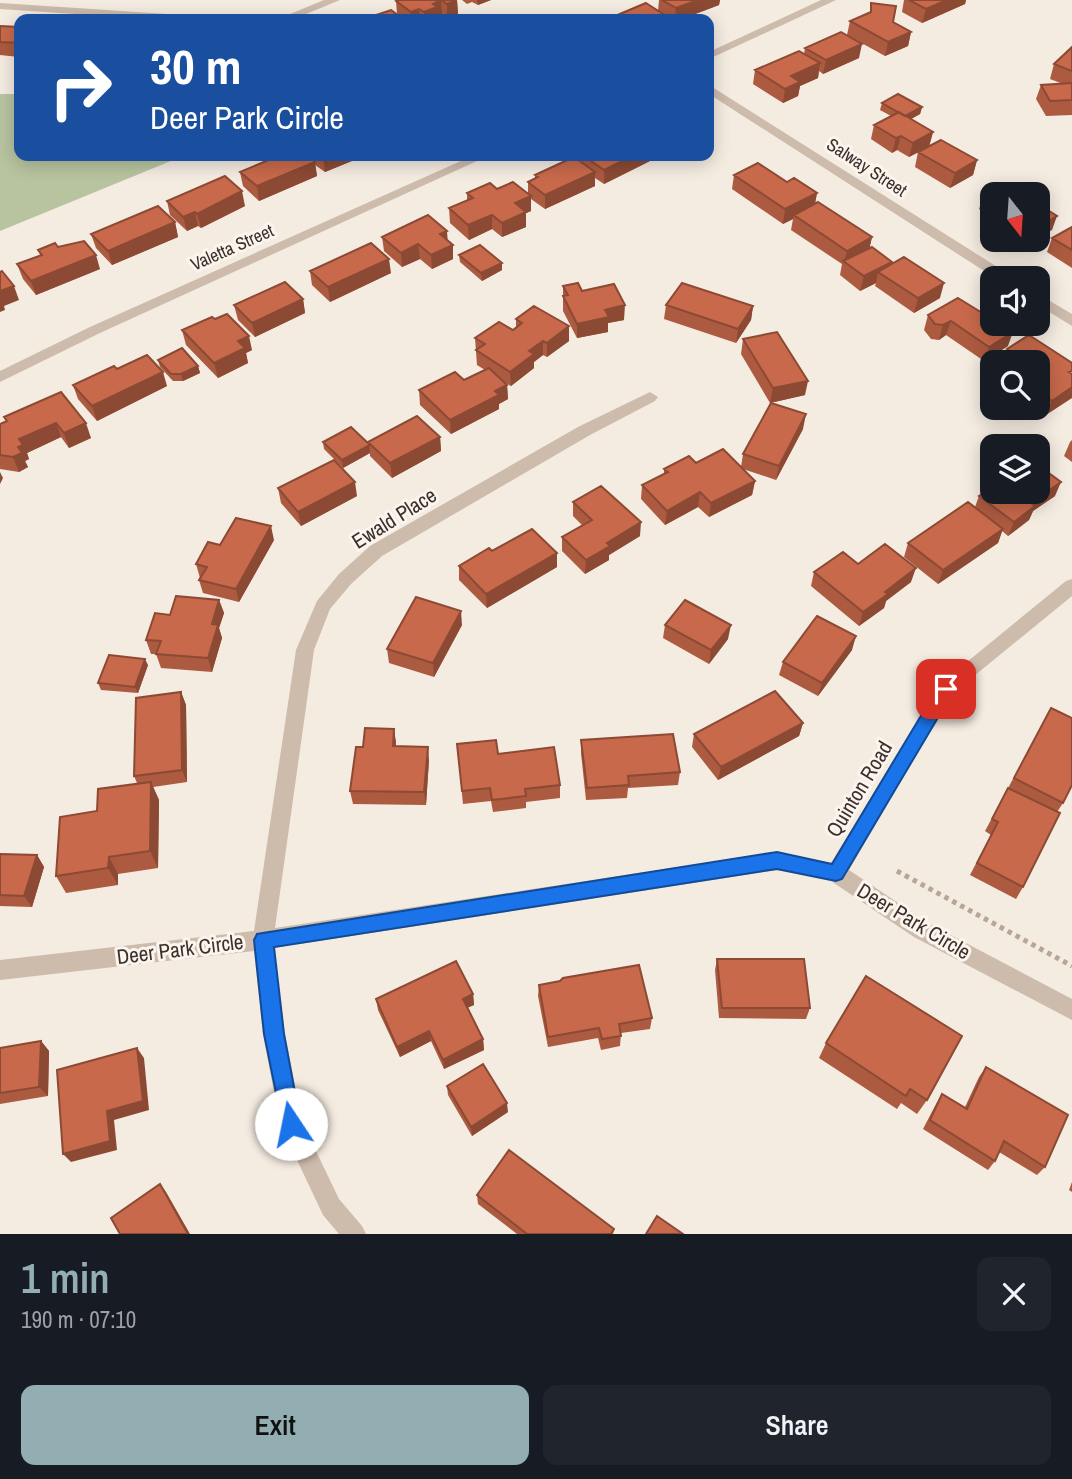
<!DOCTYPE html>
<meta charset="utf-8">
<style>
:root{--surface:#171b24;--page:#20242c;--text:#f1f3f6;--muted:#9ea1a6;--accent:#92aeb2}
body{margin:0;font-family:"Archivo Narrow",sans-serif;background:var(--page);color:var(--text);height:100vh;display:flex;flex-direction:column;font-size:26px;white-space:nowrap}
*{box-sizing:border-box;margin:0}
p{font-size:23px;color:var(--muted)}
.icon{flex:none;width:38px;height:38px;fill:none;stroke:currentColor;stroke-width:2;stroke-linecap:round;stroke-linejoin:round}
.map{position:relative;height:1234px;overflow:hidden}
.details{display:flex;flex-direction:column;background:var(--surface);flex:1}
.details>*{flex:none}
.banner{position:absolute;left:14px;top:14px;width:700px;height:147px;border-radius:14px;box-shadow:0 4px 18px #0003;background:#1a4fa0;color:#fff;overflow:hidden}
.needle{width:46px;rotate:163deg}
.tools{position:absolute;left:980px;top:182px;display:grid;gap:14px}
.tools a{display:grid;place-items:center;width:70px;height:70px;border-radius:14px;background:var(--surface);box-shadow:0 4px 18px #0003;font-size:35px}
.pin{position:absolute;display:grid;place-items:center;width:60px;height:60px;color:#fff;margin:-30px;border-radius:14px;box-shadow:0 4px 10px #0006}
.me{position:absolute;width:77px;margin:-38px;rotate:349deg;stroke-linejoin:round;filter:drop-shadow(0 0 5px #0008)}
.turn{display:flex;align-items:center;gap:24px;height:147px;padding:0 21px;font-size:32px}
.turn .icon{width:91px;height:91px;stroke-width:2.5}
.turn b{display:block;font-size:49px;line-height:60px}
.round{display:grid;place-items:center;flex:none;width:74px;height:74px;border-radius:14px;background:var(--page)}
.summary{display:flex;align-items:center;justify-content:space-between;height:119px;padding:0 21px}
h1{font-size:42px;font-weight:600;line-height:52px;color:var(--accent)}
.action{display:flex;gap:14px;margin-top:auto;padding:14px 21px}
.action a{flex:1;height:80px;border-radius:14px;background:var(--accent);color:#111;font-size:28px;font-weight:600;line-height:80px;text-align:center}
.action a+a{background:var(--page);color:var(--text)}
.map>svg:first-child{display:block}
.green{fill:#b8c4a0}
.lines{fill:none;stroke-linecap:round;stroke-linejoin:round}
.path{stroke:#b9a596;stroke-width:5;stroke-dasharray:4.5 4.5;stroke-linecap:butt}
.minor{fill:#cdbbac;fill-rule:evenodd}
.wall{fill:#ac5a40}
.shaded-wall{fill:#8c4a34}
.building{fill:#c8694b;stroke:#8c4a34;stroke-width:2}
.route{fill:#1a73e8;stroke:#114b97;stroke-width:2}
.labels{text-anchor:middle;dominant-baseline:central;stroke-width:6;stroke-linejoin:round;paint-order:stroke}
.far-street-label{font-size:18px;fill:#3b302b;stroke:#fbf5ee}
.street-label{font-size:21px;fill:#3b302b;stroke:#fbf5ee}
</style>
<div class="map">
<svg width="1072" height="1234" viewBox="0 0 1072 1234">
<rect width="100%" height="100%" fill="#f4ebe1"/>
<path class="green" d="M 0,94 L 19,94 L 19,156 L 183,156 L 0,231 Z"/>
<g class="lines">
<path class="path" d="M 897,871 L 1072,966"/>
<path class="minor" d="M 324,0 L 340,0 L 294,19 L 278,19 Z
M 821,0 L 836,0 L 709,59 L 709,52 Z
M 0,3 L 198,16 L 204,19 L 150,19 L 0,9 Z
M 709,85 L 1010,275 L 1012,278 L 995,278 L 709,94 Z
M 472,156 L 488,156 L 100,333 L 0,382 L 0,371 L 90,327 Z
M 1038,294 L 1072,314 L 1072,326 L 1038,305 Z
M 650,392 L 658,397 L 655,401 L 590,435 L 382,556 L 351,584 L 330,609 L 314,650 L 275,928 L 777,852 L 831,863 L 940,684 L 1066,581 L 1072,579 L 1072,596 L 952,694 L 849,870 L 928,923 L 1072,999 L 1072,1020 L 914,937 L 831,881 L 777,870 L 274,948 L 285,1034 L 302,1122 L 339,1199 L 362,1226 L 366,1234 L 339,1234 L 323,1215 L 280,1124 L 263,1034 L 254,951 L 0,980 L 0,960 L 254,931 L 296,650 L 317,601 L 339,574 L 370,546 L 578,427 Z"/>
</g>
<path class="wall" d="M 457,0 L 458,14 L 447,18 L 442,14 L 437,16 L 438,19 L 367,19 L 367,18 L 397,14 L 396,1 Z
M 462,0 L 491,0 L 478,5 L 472,2 L 467,4 Z
M 659,0 L 720,0 L 719,5 L 682,19 L 669,19 L 663,15 L 662,19 L 658,11 Z
M 904,0 L 966,0 L 965,4 L 922,23 L 902,12 Z
M 871,3 L 893,22 L 911,32 L 908,46 L 885,56 L 847,35 L 850,21 L 870,12 Z
M 0,26 L 19,27 L 19,57 L 0,55 Z
M 1072,47 L 1072,115 L 1046,116 L 1036,99 L 1041,85 L 1063,84 L 1050,79 L 1054,64 Z
M 805,48 L 859,58 L 823,74 L 819,71 L 818,78 L 800,86 L 798,96 L 783,103 L 753,84 L 755,70 L 804,54 Z
M 882,103 L 922,107 L 920,114 L 911,119 L 933,132 L 929,146 L 977,160 L 973,175 L 950,188 L 915,167 L 918,152 L 920,151 L 909,157 L 897,150 L 892,153 L 871,139 L 874,125 L 891,116 L 880,110 Z
M 309,156 L 364,156 L 325,172 L 315,165 L 317,176 L 259,201 L 243,186 L 240,172 Z
M 582,156 L 660,156 L 604,184 L 595,178 L 595,186 L 545,209 L 531,199 L 531,211 L 526,213 L 526,227 L 502,237 L 492,229 L 469,240 L 450,223 L 449,208 L 467,200 L 467,193 L 497,189 L 528,194 L 528,182 L 535,179 L 535,175 L 582,162 Z
M 734,175 L 787,182 L 817,193 L 815,204 L 872,237 L 869,248 L 892,262 L 891,264 L 940,298 L 914,313 L 875,286 L 876,283 L 860,291 L 840,275 L 842,264 L 791,230 L 793,219 L 783,224 L 732,189 Z
M 992,194 L 992,217 L 979,209 L 984,195 Z
M 167,201 L 245,206 L 201,228 L 198,226 L 187,231 L 170,215 Z
M 175,222 L 178,237 L 112,265 L 96,248 L 91,234 Z
M 1072,227 L 1072,268 L 1047,252 L 1052,238 Z
M 382,237 L 448,241 L 453,245 L 453,259 L 432,269 L 420,259 L 402,267 L 384,251 Z
M 58,247 L 100,269 L 36,295 L 23,279 L 17,264 L 40,255 L 38,250 Z
M 459,255 L 502,263 L 502,270 L 482,281 L 460,262 Z
M 310,271 L 391,273 L 330,302 L 312,285 Z
M 563,286 L 582,291 L 624,320 L 608,323 L 608,332 L 577,338 L 563,311 Z
M 958,298 L 1008,346 L 984,361 L 946,335 L 939,340 L 931,339 L 924,330 L 928,315 Z
M 303,299 L 305,313 L 255,337 L 238,320 L 234,305 Z
M 666,305 L 753,306 L 751,320 L 736,343 L 664,319 Z
M 215,319 L 252,350 L 246,353 L 248,363 L 218,378 L 186,345 L 182,330 Z
M 516,319 L 569,326 L 569,341 L 547,357 L 543,355 L 534,362 L 534,368 L 511,386 L 504,382 L 507,385 L 508,399 L 499,404 L 499,409 L 451,434 L 420,405 L 419,390 L 464,380 L 485,370 L 477,365 L 475,338 L 513,330 L 516,327 Z
M 743,339 L 805,395 L 770,403 L 741,354 Z
M 1007,349 L 1072,363 L 1046,415 L 1036,408 L 1038,408 L 1038,362 L 1002,362 Z
M 158,360 L 198,366 L 200,373 L 183,381 L 173,381 L 160,367 Z
M 117,369 L 167,386 L 97,421 L 78,399 L 73,385 Z
M 61,392 L 91,438 L 69,448 L 61,437 L 27,453 L 29,459 L 25,461 L 28,467 L 19,472 L 0,469 L 0,424 L 6,422 L 4,417 Z
M 803,429 L 776,480 L 743,469 L 755,481 L 752,495 L 709,517 L 698,507 L 665,525 L 641,499 L 642,485 L 664,474 L 664,469 L 696,463 L 741,467 L 743,454 Z
M 440,437 L 441,451 L 392,478 L 370,456 L 370,453 L 343,468 L 324,449 L 323,442 L 369,444 L 368,442 Z
M 1072,440 L 1072,462 L 1064,456 L 1070,442 Z
M 278,488 L 357,496 L 301,526 L 281,503 Z
M 979,496 L 1055,496 L 1033,511 L 1029,520 L 1008,536 L 1002,531 L 998,543 L 938,584 L 904,557 L 908,543 L 975,507 Z
M 573,502 L 640,536 L 609,555 L 609,560 L 585,574 L 562,551 L 562,537 L 582,525 L 573,516 Z
M 274,540 L 239,602 L 203,593 L 199,580 L 200,578 L 196,564 L 220,545 Z
M 557,553 L 557,567 L 487,608 L 459,580 L 459,566 Z
M 858,564 L 911,582 L 886,601 L 884,608 L 859,626 L 811,586 L 814,572 Z
M 219,600 L 224,613 L 219,628 L 222,638 L 212,672 L 161,668 L 156,654 L 151,654 L 146,640 L 170,615 Z
M 462,625 L 434,677 L 389,663 L 387,649 Z
M 665,625 L 728,639 L 709,664 L 663,638 Z
M 852,650 L 818,696 L 779,675 L 783,662 Z
M 148,665 L 138,693 L 101,690 L 98,683 Z
M 181,692 L 186,705 L 187,782 L 153,787 L 159,800 L 158,868 L 118,874 L 118,885 L 66,893 L 56,876 L 137,783 L 134,776 Z
M 1051,708 L 1063,803 L 1057,812 L 1023,887 L 1016,899 L 970,875 L 991,835 L 985,831 Z
M 803,723 L 799,736 L 718,780 L 692,747 L 694,734 Z
M 394,729 L 396,746 L 429,760 L 426,805 L 353,804 L 350,791 L 363,747 Z
M 581,740 L 680,772 L 678,785 L 628,788 L 627,798 L 586,800 L 581,753 Z
M 457,744 L 498,754 L 560,785 L 560,798 L 526,802 L 526,808 L 493,812 L 491,801 L 463,804 Z
M 0,854 L 37,855 L 44,867 L 32,907 L 0,906 Z
M 717,959 L 810,1008 L 806,1019 L 719,1018 L 715,970 Z
M 866,976 L 927,1100 L 917,1114 L 901,1103 L 897,1109 L 819,1058 L 826,1043 Z
M 539,985 L 652,1018 L 650,1029 L 621,1033 L 620,1046 L 601,1050 L 598,1038 L 548,1047 L 538,996 Z
M 473,994 L 474,1005 L 467,1008 L 483,1039 L 484,1050 L 444,1069 L 431,1041 L 400,1057 L 378,1010 L 376,999 Z
M 41,1041 L 49,1051 L 48,1096 L 0,1104 L 0,1048 Z
M 986,1067 L 1045,1167 L 1037,1175 L 999,1152 L 995,1161 L 988,1170 L 923,1129 L 936,1104 L 942,1094 L 965,1107 L 979,1077 Z
M 447,1086 L 508,1112 L 472,1136 L 448,1095 Z
M 1072,1182 L 1072,1192 L 1069,1190 Z
M 477,1195 L 614,1229 L 613,1234 L 517,1234 L 478,1204 Z"/>
<path class="shaded-wall" d="M 441,0 L 442,14 L 437,16 L 438,19 L 424,19 L 424,12 L 433,4 Z
M 457,0 L 458,14 L 447,18 L 447,4 Z
M 477,0 L 491,0 L 478,5 Z
M 698,0 L 720,0 L 719,5 L 682,19 L 675,19 L 676,8 Z
M 947,0 L 966,0 L 965,4 L 922,23 L 926,9 Z
M 419,9 L 420,19 L 412,19 L 411,12 Z
M 663,14 L 662,19 L 650,19 Z
M 911,32 L 908,46 L 885,56 L 888,42 Z
M 862,44 L 859,58 L 823,74 L 826,60 Z
M 820,63 L 818,78 L 800,86 L 798,96 L 783,103 L 785,89 L 791,76 Z
M 922,107 L 920,114 L 904,123 L 905,116 Z
M 933,132 L 929,147 L 909,157 L 913,143 Z
M 901,136 L 897,150 L 892,153 L 896,138 Z
M 328,156 L 364,156 L 325,172 L 323,158 Z
M 633,156 L 660,156 L 604,184 L 604,170 Z
M 977,160 L 973,175 L 950,188 L 955,173 Z
M 315,162 L 317,176 L 259,201 L 257,186 Z
M 595,172 L 595,186 L 545,209 L 545,195 Z
M 242,191 L 245,206 L 201,228 L 197,214 Z
M 817,193 L 814,208 L 794,215 L 793,219 L 783,224 L 785,209 Z
M 531,196 L 531,211 L 526,213 L 526,227 L 502,237 L 502,223 L 515,203 Z
M 195,212 L 198,226 L 187,231 L 183,217 Z
M 492,215 L 492,229 L 469,240 L 468,225 Z
M 1057,216 L 1052,230 L 1038,238 L 1038,227 Z
M 175,222 L 178,237 L 112,265 L 108,251 Z
M 447,231 L 448,245 L 440,234 Z
M 872,237 L 869,251 L 844,262 L 847,251 Z
M 418,244 L 420,259 L 402,267 L 401,253 Z
M 453,245 L 453,259 L 432,269 L 431,255 Z
M 96,255 L 100,269 L 36,295 L 31,281 Z
M 389,259 L 391,273 L 330,302 L 328,287 Z
M 892,262 L 888,277 L 878,272 L 876,283 L 860,291 L 864,276 Z
M 502,263 L 502,270 L 482,281 L 481,273 Z
M 944,283 L 940,298 L 914,313 L 918,298 Z
M 14,286 L 19,300 L 4,306 L 5,310 L 0,312 L 0,291 Z
M 303,299 L 305,313 L 255,337 L 252,323 Z
M 625,305 L 624,320 L 608,323 L 608,332 L 577,338 L 577,324 L 605,310 Z
M 753,306 L 751,320 L 736,343 L 738,329 Z
M 951,321 L 946,335 L 939,340 L 943,325 Z
M 569,326 L 569,341 L 547,357 L 547,343 Z
M 1013,332 L 1008,346 L 984,361 L 989,347 Z
M 249,336 L 252,350 L 246,353 L 248,363 L 218,378 L 214,363 L 238,341 Z
M 543,341 L 543,355 L 534,362 L 534,368 L 511,386 L 510,372 L 529,351 Z
M 198,366 L 200,373 L 183,381 L 181,374 Z
M 163,372 L 167,386 L 97,421 L 92,406 Z
M 808,381 L 805,395 L 770,403 L 773,388 Z
M 507,385 L 508,399 L 499,404 L 499,409 L 451,434 L 450,420 L 495,391 Z
M 1072,387 L 1072,398 L 1046,415 L 1052,401 Z
M 806,414 L 803,429 L 776,480 L 779,466 Z
M 56,423 L 61,437 L 27,453 L 29,459 L 25,461 L 28,467 L 19,472 L 13,457 L 18,447 L 19,439 Z
M 86,423 L 91,438 L 69,448 L 64,433 Z
M 440,437 L 441,451 L 392,478 L 390,463 Z
M 369,445 L 370,453 L 343,468 L 342,460 Z
M 0,472 L 3,478 L 0,484 Z
M 755,481 L 752,495 L 709,517 L 711,503 Z
M 355,482 L 357,496 L 301,526 L 298,512 Z
M 1061,482 L 1055,496 L 1033,511 L 1029,520 L 1008,536 L 1014,522 L 1031,503 Z
M 700,492 L 698,507 L 665,525 L 667,511 Z
M 641,522 L 640,536 L 609,555 L 609,560 L 585,574 L 586,560 L 607,543 Z
M 271,526 L 274,540 L 239,602 L 236,589 Z
M 1003,529 L 998,543 L 938,584 L 943,570 Z
M 557,553 L 557,567 L 487,608 L 486,594 Z
M 916,568 L 911,582 L 886,601 L 884,608 L 859,626 L 863,612 L 885,592 Z
M 219,600 L 224,613 L 219,628 L 222,638 L 212,672 L 208,658 L 212,624 Z
M 461,611 L 462,625 L 434,677 L 433,663 Z
M 731,625 L 728,639 L 709,664 L 711,650 Z
M 856,636 L 852,650 L 818,696 L 822,683 Z
M 145,659 L 148,665 L 138,693 L 135,687 Z
M 181,692 L 186,705 L 187,782 L 182,770 Z
M 803,723 L 799,736 L 718,780 L 721,767 Z
M 394,729 L 396,742 L 394,759 L 393,746 Z
M 428,747 L 429,760 L 426,805 L 424,792 Z
M 151,782 L 159,800 L 158,868 L 150,851 Z
M 37,855 L 44,867 L 32,907 L 24,896 Z
M 109,857 L 118,874 L 118,885 L 108,868 Z
M 473,994 L 474,1005 L 464,1009 L 463,999 Z
M 429,1031 L 431,1041 L 400,1057 L 397,1047 Z
M 483,1039 L 484,1050 L 444,1069 L 443,1060 Z
M 41,1041 L 49,1051 L 48,1096 L 39,1087 Z
M 137,1048 L 144,1058 L 149,1110 L 114,1120 L 117,1150 L 71,1162 L 63,1154 L 107,1111 Z
M 507,1103 L 508,1112 L 472,1136 L 471,1127 Z
M 160,1184 L 166,1192 L 190,1234 L 188,1234 Z"/>
<path class="building" d="M 398,0 L 456,0 L 447,4 L 441,0 L 433,4 L 437,7 L 424,12 L 419,9 L 411,12 L 396,1 Z
M 662,0 L 698,0 L 676,8 Z
M 909,0 L 947,0 L 926,9 Z
M 646,3 L 663,14 L 650,19 L 608,19 Z
M 871,3 L 896,6 L 893,22 L 911,32 L 888,42 L 850,21 L 871,12 Z
M 391,10 L 403,19 L 369,19 L 367,18 Z
M 0,26 L 19,27 L 19,43 L 0,42 Z
M 841,32 L 862,44 L 826,60 L 805,48 Z
M 1072,47 L 1072,71 L 1054,64 Z
M 799,51 L 820,63 L 791,76 L 800,82 L 785,89 L 755,70 Z
M 1072,83 L 1072,100 L 1050,101 L 1041,85 Z
M 898,94 L 922,107 L 905,116 L 882,103 Z
M 899,112 L 933,132 L 913,143 L 901,136 L 896,138 L 874,125 Z
M 941,140 L 977,160 L 955,173 L 918,152 Z
M 278,156 L 308,156 L 315,162 L 257,186 L 240,172 Z
M 584,156 L 633,156 L 604,170 Z
M 574,157 L 595,172 L 545,195 L 528,182 L 538,177 L 535,175 Z
M 758,163 L 787,182 L 794,178 L 817,193 L 785,209 L 734,175 Z
M 225,176 L 242,191 L 197,214 L 195,212 L 183,217 L 167,201 Z
M 513,182 L 531,196 L 515,203 L 526,212 L 502,223 L 492,215 L 468,225 L 449,208 L 473,198 L 467,193 L 490,183 L 497,189 Z
M 1004,184 L 1021,194 L 992,194 L 992,200 L 984,195 Z
M 818,202 L 872,237 L 847,251 L 794,215 Z
M 1038,204 L 1057,216 L 1038,227 Z
M 158,206 L 175,222 L 108,251 L 91,234 Z
M 428,215 L 447,231 L 440,234 L 453,245 L 431,255 L 418,244 L 401,253 L 382,237 Z
M 1072,227 L 1072,250 L 1052,238 Z
M 84,241 L 96,255 L 31,281 L 17,264 L 42,255 L 38,250 L 55,243 L 58,247 Z
M 371,243 L 389,259 L 328,287 L 310,271 Z
M 480,245 L 502,263 L 481,273 L 459,255 Z
M 872,247 L 892,262 L 864,276 L 843,261 Z
M 904,257 L 944,283 L 918,298 L 878,272 Z
M 2,271 L 14,286 L 0,291 L 0,272 Z
M 285,282 L 303,299 L 252,323 L 234,305 Z
M 578,283 L 582,291 L 614,284 L 625,305 L 605,310 L 609,317 L 577,324 L 563,296 L 568,295 L 563,286 Z
M 682,283 L 753,306 L 738,329 L 666,305 Z
M 958,298 L 992,319 L 992,324 L 1000,324 L 1013,332 L 989,347 L 951,321 L 943,325 L 935,324 L 928,315 Z
M 534,306 L 569,326 L 547,343 L 543,341 L 529,351 L 534,354 L 510,372 L 476,350 L 485,344 L 475,338 L 499,322 L 513,330 L 522,323 L 516,319 Z
M 227,314 L 249,336 L 238,341 L 245,348 L 214,363 L 182,330 L 212,317 L 215,319 Z
M 777,332 L 808,381 L 773,388 L 743,339 Z
M 1029,335 L 1072,363 L 1072,371 L 1069,372 L 1072,374 L 1072,387 L 1052,401 L 1041,393 L 1044,391 L 1038,387 L 1038,362 L 1022,362 L 1024,361 L 1007,349 Z
M 182,348 L 198,366 L 181,374 L 171,374 L 158,360 Z
M 147,355 L 163,372 L 92,406 L 73,385 L 114,366 L 117,369 Z
M 489,368 L 507,385 L 495,391 L 499,395 L 450,420 L 419,390 L 455,372 L 464,380 Z
M 61,392 L 86,423 L 64,433 L 56,423 L 19,439 L 23,445 L 18,447 L 22,453 L 13,457 L 0,455 L 0,424 L 7,421 L 4,417 Z
M 771,403 L 806,414 L 779,466 L 743,454 Z
M 417,416 L 440,437 L 390,463 L 368,442 Z
M 351,427 L 370,445 L 342,460 L 323,442 Z
M 723,449 L 755,481 L 711,503 L 700,492 L 667,511 L 642,485 L 668,472 L 664,469 L 689,456 L 696,463 Z
M 334,460 L 355,482 L 298,512 L 278,488 Z
M 1038,465 L 1061,482 L 1031,503 L 1035,506 L 1014,522 L 979,496 L 992,487 L 992,492 L 1038,492 Z
M 601,486 L 641,522 L 607,543 L 610,546 L 586,560 L 562,537 L 592,520 L 573,502 Z
M 968,502 L 1003,529 L 943,570 L 908,543 Z
M 236,518 L 271,526 L 236,589 L 199,580 L 207,567 L 196,564 L 208,542 L 220,545 Z
M 532,529 L 557,553 L 486,594 L 459,566 L 489,548 L 492,551 Z
M 885,544 L 916,568 L 885,592 L 888,594 L 863,612 L 814,572 L 843,552 L 858,564 Z
M 176,596 L 219,600 L 212,624 L 218,625 L 208,658 L 156,654 L 161,641 L 146,640 L 155,613 L 170,615 Z
M 416,597 L 461,611 L 433,663 L 387,649 Z
M 685,600 L 731,625 L 711,650 L 665,625 Z
M 817,616 L 856,636 L 822,683 L 783,662 Z
M 109,655 L 145,659 L 135,687 L 98,683 Z
M 775,691 L 803,723 L 721,767 L 694,734 Z
M 181,692 L 182,770 L 134,776 L 136,698 Z
M 1051,708 L 1072,718 L 1072,785 L 1063,803 L 1014,778 Z
M 365,728 L 394,729 L 393,746 L 428,747 L 424,792 L 350,791 L 356,747 L 363,747 Z
M 673,734 L 680,772 L 628,776 L 629,785 L 587,788 L 581,740 Z
M 496,740 L 498,754 L 554,747 L 560,785 L 525,789 L 526,796 L 492,800 L 490,788 L 462,791 L 457,744 Z
M 151,782 L 150,851 L 109,857 L 108,868 L 56,876 L 60,817 L 97,811 L 98,789 Z
M 1008,788 L 1060,813 L 1023,887 L 977,863 L 998,822 L 992,819 Z
M 0,854 L 37,855 L 24,896 L 0,895 Z
M 717,959 L 804,959 L 810,1008 L 722,1008 Z
M 456,961 L 473,994 L 463,999 L 483,1039 L 443,1060 L 429,1031 L 397,1047 L 376,999 Z
M 639,965 L 652,1018 L 619,1024 L 621,1036 L 602,1039 L 599,1028 L 548,1037 L 539,985 L 560,981 L 563,978 Z
M 866,976 L 962,1036 L 927,1100 L 910,1089 L 906,1096 L 826,1043 Z
M 41,1041 L 39,1087 L 0,1093 L 0,1048 Z
M 137,1048 L 143,1101 L 107,1111 L 110,1141 L 63,1154 L 57,1070 Z
M 483,1064 L 507,1103 L 471,1127 L 447,1086 Z
M 986,1067 L 1068,1115 L 1045,1167 L 1004,1141 L 995,1161 L 930,1120 L 942,1094 L 967,1109 Z
M 509,1150 L 614,1229 L 611,1234 L 527,1234 L 477,1195 Z
M 160,1184 L 188,1234 L 120,1234 L 111,1218 Z
M 657,1216 L 683,1234 L 646,1234 Z"/>
<path class="route" d="M 946,682 L 952,684 L 954,689 L 952,694 L 842,879 L 836,881 L 777,869 L 274,947 L 284,1034 L 301,1124 L 298,1132 L 291,1135 L 284,1132 L 264,1034 L 254,940 L 257,934 L 777,852 L 832,864 L 940,684 Z"/>
<g class="labels">
<g class="far-street-label">
<text transform="translate(867 167) rotate(33)">Salway Street</text>
<text transform="translate(232 247) rotate(-24)">Valetta Street</text>
</g>
<g class="street-label">
<text transform="translate(394 518) rotate(-32)">Ewald Place</text>
<text transform="translate(859 789) rotate(-59)">Quinton Road</text>
<text transform="translate(914 921) rotate(31)">Deer Park Circle</text>
<text transform="translate(180 949) rotate(-7)">Deer Park Circle</text>
</g>
</g>
</svg>
<div class="tools">
<a><svg class="needle" viewBox="-14 -14 28 28"><path d="M0-13l5 13h-10z" fill="#e53935"/><path d="M0 13l5-13h-10z" fill="#9ea1a6"/></svg></a>
<a><svg class="icon" aria-label="sound" viewBox="0 0 24 24"><path d="M4 9h4l5-4v14l-5-4H4zM17 9q2 3 0 6"/></svg></a>
<a><svg class="icon" aria-label="search" viewBox="0 0 24 24"><circle cx="10" cy="10" r="6"/><path d="M15 15l6 6"/></svg></a>
<a><svg class="icon" aria-label="layers" viewBox="0 0 24 24"><path d="M12 4l9 5-9 5-9-5zM3 14l9 5 9-5"/></svg></a>
</div>
<div class="pin" style="left:946px;top:689px;background:#d93025"><svg class="icon" aria-label="arrive" viewBox="0 0 24 24"><path d="M6 21V4h12l-3 4 3 4H6"/></svg></div>
<svg class="me" style="left:291px;top:1124px" viewBox="-20 -20 40 40"><circle r="19" fill="#fff"/><path d="M0-13L10 11 0 6-10 11z" fill="#1a73e8"/></svg>
<div class="banner">
<div class="turn"><svg class="icon" aria-label="right" viewBox="0 0 24 24"><path d="M7 20v-9h11M14 6l5 5-5 5"/></svg><div><b>30 m</b>Deer Park Circle</div></div>
</div>
</div>
<section class="details">
<div class="summary"><div><h1>1 min</h1><p>190 m · 07:10</p></div><a class="round"><svg class="icon" aria-label="close" viewBox="0 0 24 24"><path d="M6 6l12 12M18 6L6 18"/></svg></a></div>
<div class="action"><a>Exit</a><a>Share</a></div>
</section>
